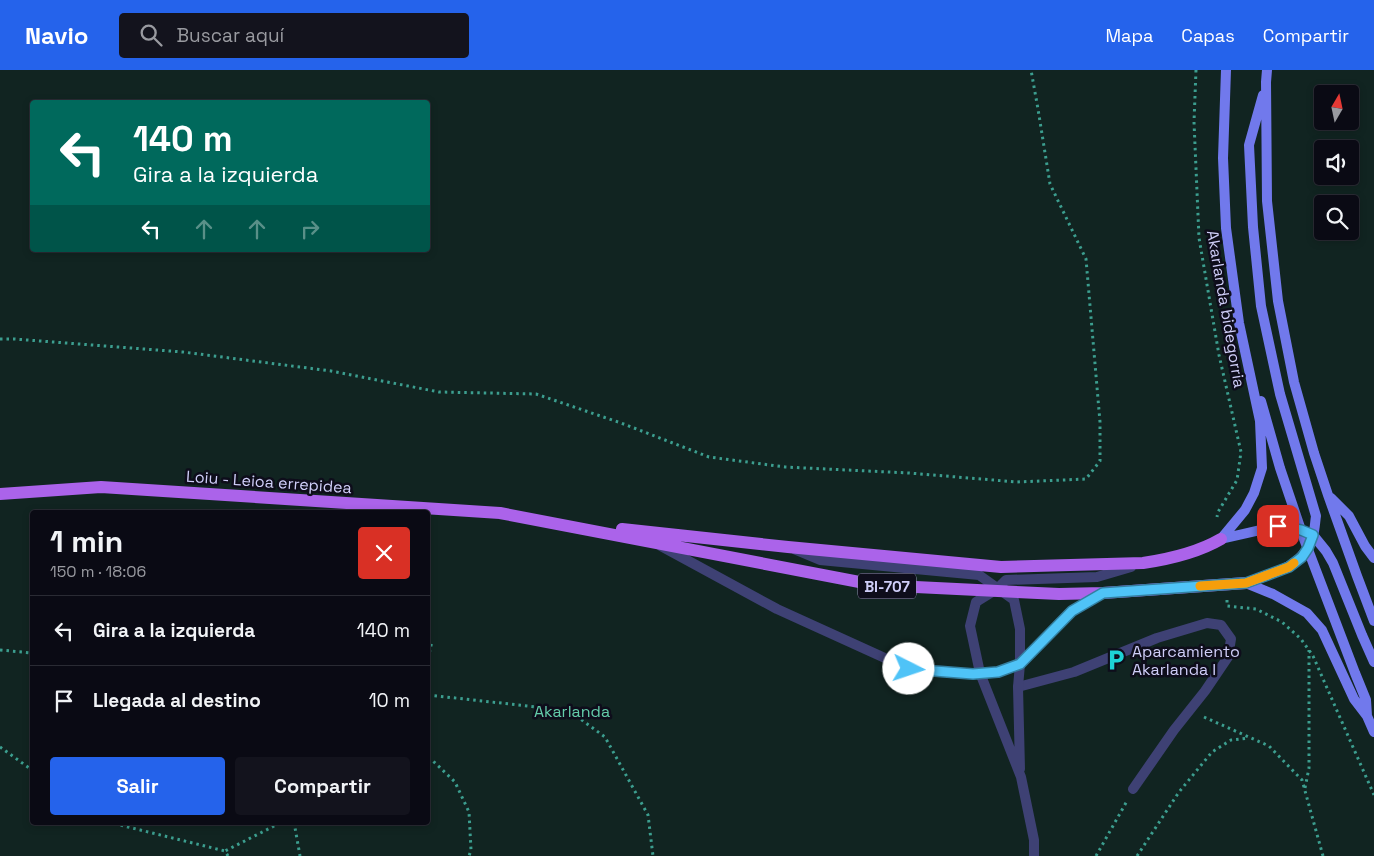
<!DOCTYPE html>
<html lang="es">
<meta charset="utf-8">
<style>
:root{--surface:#0a0a14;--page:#13131d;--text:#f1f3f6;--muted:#999aa0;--line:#2a2b34;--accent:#2563eb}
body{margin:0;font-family:"Space Grotesk",sans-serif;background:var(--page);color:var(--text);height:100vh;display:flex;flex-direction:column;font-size:19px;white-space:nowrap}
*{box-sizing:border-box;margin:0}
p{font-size:16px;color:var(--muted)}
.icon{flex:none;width:28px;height:28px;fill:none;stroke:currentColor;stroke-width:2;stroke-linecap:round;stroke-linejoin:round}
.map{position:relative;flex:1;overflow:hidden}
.panel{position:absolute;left:30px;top:440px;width:400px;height:315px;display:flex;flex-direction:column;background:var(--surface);border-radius:5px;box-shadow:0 2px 8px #0003,0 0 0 1px var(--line)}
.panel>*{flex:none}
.banner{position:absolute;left:30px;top:30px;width:400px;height:152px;border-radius:5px;box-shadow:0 2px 8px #0003,0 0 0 1px var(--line);background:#00695c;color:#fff;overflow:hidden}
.needle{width:32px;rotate:9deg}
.controls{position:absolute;left:1314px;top:15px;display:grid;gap:10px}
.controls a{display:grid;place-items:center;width:45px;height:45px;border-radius:5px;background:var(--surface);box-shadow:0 2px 8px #0003,0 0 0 1px var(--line);font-size:25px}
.pin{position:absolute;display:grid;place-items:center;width:42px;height:42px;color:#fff;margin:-21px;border-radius:10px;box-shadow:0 2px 8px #0006}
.me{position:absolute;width:55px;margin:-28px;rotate:94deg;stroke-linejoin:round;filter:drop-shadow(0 0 4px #0008)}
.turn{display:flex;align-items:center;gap:18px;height:105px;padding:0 20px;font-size:22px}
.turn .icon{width:65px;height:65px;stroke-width:2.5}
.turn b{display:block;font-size:35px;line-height:42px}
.lanes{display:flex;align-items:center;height:48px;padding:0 20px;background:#0003;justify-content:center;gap:25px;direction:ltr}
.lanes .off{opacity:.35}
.round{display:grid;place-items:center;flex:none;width:52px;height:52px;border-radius:5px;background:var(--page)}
.summary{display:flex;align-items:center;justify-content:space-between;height:85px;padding:0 20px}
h1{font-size:30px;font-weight:700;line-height:38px}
.button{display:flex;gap:10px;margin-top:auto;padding:10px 20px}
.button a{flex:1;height:58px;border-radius:5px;background:var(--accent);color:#fff;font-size:20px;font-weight:700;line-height:58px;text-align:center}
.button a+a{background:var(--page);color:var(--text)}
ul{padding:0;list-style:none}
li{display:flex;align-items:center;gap:15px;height:70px;padding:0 20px;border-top:1px solid var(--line)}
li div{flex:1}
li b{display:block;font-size:19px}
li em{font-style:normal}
header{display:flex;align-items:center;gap:30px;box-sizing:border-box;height:70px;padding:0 25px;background:var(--accent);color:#fff}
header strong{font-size:24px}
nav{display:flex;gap:28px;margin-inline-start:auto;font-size:18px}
.search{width:350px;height:45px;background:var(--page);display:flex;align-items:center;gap:12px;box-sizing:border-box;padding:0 18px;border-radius:5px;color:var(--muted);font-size:19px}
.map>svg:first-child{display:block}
.green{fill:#112421;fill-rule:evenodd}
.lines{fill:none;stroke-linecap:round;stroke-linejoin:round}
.path{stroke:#3c9e8f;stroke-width:3;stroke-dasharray:2.5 4;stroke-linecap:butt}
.service{stroke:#3e4174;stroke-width:10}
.minor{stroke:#3e4174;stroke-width:10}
.secondary{stroke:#7179ec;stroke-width:10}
.primary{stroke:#ab63ea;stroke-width:12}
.route-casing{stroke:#337fa1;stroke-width:12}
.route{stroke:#4fc3f7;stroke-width:9}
.slow{stroke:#f59e0b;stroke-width:9}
.labels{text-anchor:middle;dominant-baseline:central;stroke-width:5;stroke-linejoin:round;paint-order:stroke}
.shield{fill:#0e0d1b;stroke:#9594b6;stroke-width:1}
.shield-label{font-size:15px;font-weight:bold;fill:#cfcef8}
.street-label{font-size:16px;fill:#cfcef8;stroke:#0e0d1b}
.poi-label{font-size:16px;fill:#cfcef8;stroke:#0e0d1b;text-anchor:start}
.park-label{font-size:16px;fill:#64cdaa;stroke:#0e0d1b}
</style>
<header>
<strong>Navio</strong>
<div class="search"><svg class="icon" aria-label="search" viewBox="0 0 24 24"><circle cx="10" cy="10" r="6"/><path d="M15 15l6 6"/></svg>Buscar aquí</div>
<nav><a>Mapa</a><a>Capas</a><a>Compartir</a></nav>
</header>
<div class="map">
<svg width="1374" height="786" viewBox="0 0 1374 786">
<rect width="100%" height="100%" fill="#0e0d1b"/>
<path class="green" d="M 0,0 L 1374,0 L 1374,786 L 0,786 ZM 1322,24 L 1350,24 L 1350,51 L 1322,51 ZM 32,32 L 428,32 L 428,180 L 32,180 ZM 1322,79 L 1350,79 L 1350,106 L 1322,106 ZM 1322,134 L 1350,134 L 1350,161 L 1322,161 ZM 32,442 L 428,442 L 428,752 L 32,752 Z"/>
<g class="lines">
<path class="path" d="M 1196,0 L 1194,52 L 1199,168 L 1219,285 L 1241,382 L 1237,410 L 1218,442 L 1217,447
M 0,269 L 14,269 L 183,282 L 331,301 L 439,322 L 536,324 L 621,353 L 709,387 L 785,397 L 909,403 L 1017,412 L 1086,409 L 1100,391 L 1100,352 L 1086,189 L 1050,114 L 1038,39 L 1031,0
M 1227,530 L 1227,536 L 1256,539 L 1282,552 L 1301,569 L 1313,586 L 1374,725
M 0,580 L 32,583
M 428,589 L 432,571
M 428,625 L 546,638 L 579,648 L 605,667 L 648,745 L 653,786
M 1204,647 L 1269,676 L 1302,710 L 1323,786
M 0,677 L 32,700
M 428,688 L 433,691 L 455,712 L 469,742 L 471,780 L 469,786
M 1305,718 L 1309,698 L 1309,580
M 108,752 L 225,781
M 294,752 L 300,786
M 228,786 L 225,781 L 282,752
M 1096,786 L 1127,731
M 1137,786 L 1179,722 L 1212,682 L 1231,670 L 1249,668"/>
<path class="service" d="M 1018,617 L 1074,602 L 1157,568 L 1207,553 L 1221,555 L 1231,569 L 1228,587 L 1205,621 L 1174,660 L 1133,719"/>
<path class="minor" d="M 661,476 L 777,539 L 909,599 L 973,604 L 998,602 L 1020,594 L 1072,541 L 1103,523
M 796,480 L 820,490 L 979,505 L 1014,530 L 1020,559 L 1020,594 L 1018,617 L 1020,699
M 1034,786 L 1034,770 L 1021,707 L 980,603 L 970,556 L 976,532 L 997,519 L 1006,510 L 1097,507 L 1131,497"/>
<path class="secondary" d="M 1267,0 L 1266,12 L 1267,131 L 1278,231 L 1294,312 L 1314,383 L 1328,425 L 1357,506 L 1374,551
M 1261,331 L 1280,398 L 1304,469 L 1355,603 L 1366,630 L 1367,646
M 1331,428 L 1349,446 L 1365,476 L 1374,488
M 1221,469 L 1245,440 L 1254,423 L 1262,398 L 1260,351 L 1239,253 L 1226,158 L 1223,88 L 1226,0
M 1221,469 L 1278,456 L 1301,460 L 1313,465 L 1326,481 L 1333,493 L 1362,565 L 1374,592
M 1246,513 C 1273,503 1305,497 1313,465 C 1315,459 1315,452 1316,446 L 1280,324 L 1261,236 L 1253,157 L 1249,75 L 1263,25
M 1246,513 L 1273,524 L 1307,543 L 1322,560 L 1354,629 L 1367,646 L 1374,662"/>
<path class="primary" d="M 0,424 L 101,417 L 500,443 L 875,515 L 1059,524 L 1103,523 L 1246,513
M 622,459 L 788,477 L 1001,497 L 1143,493 C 1170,489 1197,483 1221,469"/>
</g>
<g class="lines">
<g class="route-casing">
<path id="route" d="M 909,599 L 973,604 L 998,602 L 1020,594 L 1072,541 L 1103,523 L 1246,513 L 1289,497 L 1302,487 L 1308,478 L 1313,465 L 1301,460 L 1278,456"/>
</g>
<use href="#route" class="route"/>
<path class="slow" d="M 1200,516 L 1246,513 L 1289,497 L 1294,493"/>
</g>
<defs>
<g id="parking-bare" transform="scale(1.725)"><path d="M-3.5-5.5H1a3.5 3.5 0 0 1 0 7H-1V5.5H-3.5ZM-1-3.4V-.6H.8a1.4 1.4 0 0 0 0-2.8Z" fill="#1dd3d5" stroke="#0e0d1b" stroke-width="2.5" paint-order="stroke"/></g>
</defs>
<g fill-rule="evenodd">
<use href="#parking-bare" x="1116" y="590"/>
</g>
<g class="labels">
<rect class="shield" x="858" y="503.5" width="58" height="25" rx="4"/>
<g class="shield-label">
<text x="887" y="516">BI-707</text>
</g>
<g class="street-label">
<text transform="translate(1226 239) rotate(80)">Akarlanda bidegorria</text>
<text transform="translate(269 412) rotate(4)">Loiu - Leioa errepidea</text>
</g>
<g class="poi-label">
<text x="1132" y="581">Aparcamiento<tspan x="1132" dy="18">Akarlanda I</tspan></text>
</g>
<g class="park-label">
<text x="572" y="641">Akarlanda</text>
</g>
</g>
</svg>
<div class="controls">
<a><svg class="needle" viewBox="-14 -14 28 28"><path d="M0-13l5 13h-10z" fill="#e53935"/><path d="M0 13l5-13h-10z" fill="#999aa0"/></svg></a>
<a><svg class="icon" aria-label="sound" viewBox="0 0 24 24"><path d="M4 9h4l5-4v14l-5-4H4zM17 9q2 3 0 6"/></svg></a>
<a><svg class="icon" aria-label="search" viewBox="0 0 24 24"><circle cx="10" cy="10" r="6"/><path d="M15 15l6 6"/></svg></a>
</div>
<div class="pin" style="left:1278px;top:456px;background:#d93025"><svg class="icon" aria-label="arrive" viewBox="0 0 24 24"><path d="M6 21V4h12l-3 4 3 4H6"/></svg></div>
<svg class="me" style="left:909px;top:599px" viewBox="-20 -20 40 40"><circle r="19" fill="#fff"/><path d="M0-13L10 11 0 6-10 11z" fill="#4fc3f7"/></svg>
<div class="banner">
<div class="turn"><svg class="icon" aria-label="left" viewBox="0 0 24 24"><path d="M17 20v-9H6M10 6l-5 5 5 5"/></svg><div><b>140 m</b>Gira a la izquierda</div></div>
<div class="lanes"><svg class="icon" aria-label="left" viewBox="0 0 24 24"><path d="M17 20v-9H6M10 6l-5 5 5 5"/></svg><svg class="icon off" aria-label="ahead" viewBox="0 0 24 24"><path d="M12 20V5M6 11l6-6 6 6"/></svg><svg class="icon off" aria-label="ahead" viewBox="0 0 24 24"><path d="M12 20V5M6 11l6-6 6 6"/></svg><svg class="icon off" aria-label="right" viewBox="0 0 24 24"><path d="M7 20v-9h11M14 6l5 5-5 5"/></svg></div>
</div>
<section class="panel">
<div class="summary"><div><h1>1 min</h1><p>150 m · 18:06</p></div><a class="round" style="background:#d93025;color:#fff"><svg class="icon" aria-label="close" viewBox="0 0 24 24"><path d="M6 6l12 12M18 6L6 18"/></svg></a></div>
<ul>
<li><svg class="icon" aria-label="left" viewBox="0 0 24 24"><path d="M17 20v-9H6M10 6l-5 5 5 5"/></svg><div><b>Gira a la izquierda</b></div><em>140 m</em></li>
<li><svg class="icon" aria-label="arrive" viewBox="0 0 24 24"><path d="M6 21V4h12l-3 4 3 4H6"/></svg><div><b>Llegada al destino</b></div><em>10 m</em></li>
</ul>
<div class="button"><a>Salir</a><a>Compartir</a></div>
</section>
</div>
